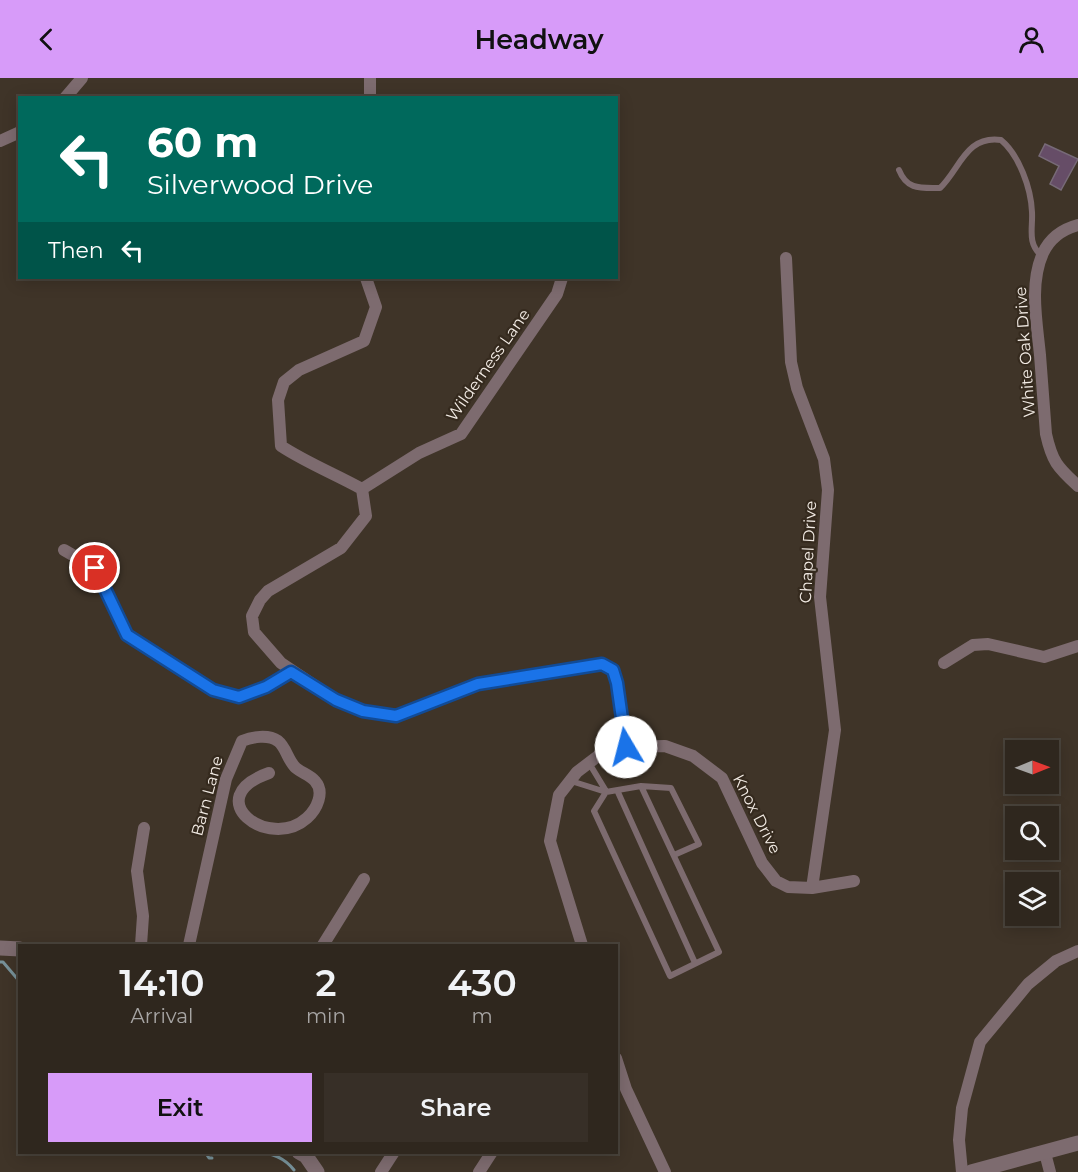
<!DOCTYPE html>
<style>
:root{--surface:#2f271e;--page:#372f27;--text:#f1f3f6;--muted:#a7a5a4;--line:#4a443c;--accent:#d79bf9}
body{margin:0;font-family:Montserrat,sans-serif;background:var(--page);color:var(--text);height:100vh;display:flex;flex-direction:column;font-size:22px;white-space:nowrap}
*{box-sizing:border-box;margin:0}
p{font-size:20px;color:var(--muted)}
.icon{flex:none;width:33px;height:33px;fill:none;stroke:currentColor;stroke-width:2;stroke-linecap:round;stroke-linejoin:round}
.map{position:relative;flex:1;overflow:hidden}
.side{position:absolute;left:18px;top:866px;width:600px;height:210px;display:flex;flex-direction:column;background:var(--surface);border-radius:0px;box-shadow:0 3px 15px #0003,0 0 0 2px var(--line)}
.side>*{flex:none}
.hud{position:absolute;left:18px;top:18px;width:600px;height:183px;border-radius:0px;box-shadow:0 3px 15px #0003,0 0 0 2px var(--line);background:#00695c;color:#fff;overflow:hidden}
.needle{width:39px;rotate:89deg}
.controls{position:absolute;left:1005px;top:662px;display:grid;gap:12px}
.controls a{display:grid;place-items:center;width:54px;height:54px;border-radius:0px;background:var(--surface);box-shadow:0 3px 15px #0003,0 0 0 2px var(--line);font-size:30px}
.pin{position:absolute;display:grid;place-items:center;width:51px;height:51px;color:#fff;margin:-26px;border:3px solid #fff;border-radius:50%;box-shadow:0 2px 6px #0007}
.me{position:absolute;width:66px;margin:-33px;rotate:352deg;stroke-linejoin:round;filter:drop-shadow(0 0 4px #0008)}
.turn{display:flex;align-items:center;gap:21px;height:126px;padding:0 30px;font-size:27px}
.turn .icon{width:78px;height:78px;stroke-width:2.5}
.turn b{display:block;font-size:42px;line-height:51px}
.then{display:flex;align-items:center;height:57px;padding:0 30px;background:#0003;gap:12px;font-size:22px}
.eta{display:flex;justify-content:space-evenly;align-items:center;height:102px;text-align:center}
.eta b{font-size:36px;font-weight:600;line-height:42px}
.action{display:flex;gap:12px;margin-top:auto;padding:12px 30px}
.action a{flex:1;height:69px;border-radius:0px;background:var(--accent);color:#111;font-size:24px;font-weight:600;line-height:69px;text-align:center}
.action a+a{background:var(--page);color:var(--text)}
header{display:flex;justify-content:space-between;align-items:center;height:78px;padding:0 30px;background:var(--accent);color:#111;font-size:27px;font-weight:600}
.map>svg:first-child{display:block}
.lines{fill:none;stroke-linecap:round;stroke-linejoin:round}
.stream{stroke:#779199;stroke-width:3}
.building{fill:#664d67;stroke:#776a77;stroke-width:1.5}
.service{stroke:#7d6b6f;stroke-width:6}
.minor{stroke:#7d6b6f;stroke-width:12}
.tertiary{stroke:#7d6b6f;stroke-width:15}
.route-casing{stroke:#114b97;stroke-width:15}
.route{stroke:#1a73e8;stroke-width:10}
.labels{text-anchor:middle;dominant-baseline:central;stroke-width:4.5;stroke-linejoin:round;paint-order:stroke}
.street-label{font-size:16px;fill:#f3ece5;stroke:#352a1e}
</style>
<header><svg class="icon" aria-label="back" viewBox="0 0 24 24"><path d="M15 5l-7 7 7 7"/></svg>Headway<svg class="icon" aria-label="person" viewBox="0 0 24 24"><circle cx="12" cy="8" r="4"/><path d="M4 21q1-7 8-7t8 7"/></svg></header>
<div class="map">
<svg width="1078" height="1094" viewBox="0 0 1078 1094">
<rect width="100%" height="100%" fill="#3f3428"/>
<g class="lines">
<path class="stream" d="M 0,884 L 3,884 L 20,904
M 205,1074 L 209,1080 L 212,1080
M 230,1076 C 252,1072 279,1072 294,1092"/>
</g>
<path class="building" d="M 1045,66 L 1078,81 L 1061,112 L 1050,106 L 1059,88 L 1039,78 Z"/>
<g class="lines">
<path class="service" d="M 899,92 C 907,112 920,110 940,110 C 960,91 966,57 1001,62 C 1019,77 1031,110 1032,134 C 1033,150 1027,165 1041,177
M 589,685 L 606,713
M 571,703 L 606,714
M 641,708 L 719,874 L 670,898 L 594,733 L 606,714 L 641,708 L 671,710 L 699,766 L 674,777
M 617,712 L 695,885"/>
<path class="minor" d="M 370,0 L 370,20
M 65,20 L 82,0
M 0,63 L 20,54
M 1078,147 C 1063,151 1050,160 1043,175 C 1029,206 1037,245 1040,277 C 1042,303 1044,329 1046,356 C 1052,383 1057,389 1078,408
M 786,180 L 791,284 L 797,310 L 824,381 L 828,412 L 820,519 L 835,652 L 812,810
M 362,411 L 366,438 L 341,470 L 268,513 L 260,522 L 252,538 L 254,554 L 281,585 L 336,622 L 363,633 L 396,637 L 478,606 L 602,586 L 613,592 L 617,605 L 626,669
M 362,411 C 335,396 307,385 281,368 L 278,322 L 284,304 L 299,292 L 364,263 L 376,229 L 366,200
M 362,411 L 419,375 L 461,356 L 557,216 L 562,200
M 64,472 L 95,490 L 127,557 L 212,612 L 239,619 L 265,609 L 291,594
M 944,585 L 973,567 L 988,566 L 1044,579 L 1078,568
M 141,867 L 143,838 L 137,793 L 144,750
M 189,867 L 226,701 L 242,663 C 252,659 268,656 278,663 C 286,669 288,683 296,690 C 302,695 310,697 315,703 C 325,714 317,731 307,740 C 269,774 198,720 269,695
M 323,867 L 364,801
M 582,867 L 550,763 L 559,717 L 577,694 L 598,678 L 626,669 L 665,668 L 693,678 L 722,700 L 762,785 L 776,803 L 788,809 L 812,810 L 854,803
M 616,980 L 626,1011 L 665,1094
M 1045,1075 L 1050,1094
M 381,1094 L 394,1074
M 479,1094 L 492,1074
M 962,1094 L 959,1062 L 962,1030 L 980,964 L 1028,906 L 1056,883 L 1078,873"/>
<path class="tertiary" d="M 0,870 L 20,871
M 299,1074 L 306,1078 L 317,1094
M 971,1094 L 1078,1065"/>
</g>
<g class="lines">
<g class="route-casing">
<path id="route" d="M 95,490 L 127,557 L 213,612 L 239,619 L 266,609 L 291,594 L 336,622 L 363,633 L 396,638 L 478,606 L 602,586 L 613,592 L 617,605 L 626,669"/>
</g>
<use href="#route" class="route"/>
</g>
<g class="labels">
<g class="street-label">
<text transform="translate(1025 274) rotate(-94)">White Oak Drive</text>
<text transform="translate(488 287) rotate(-55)">Wilderness Lane</text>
<text transform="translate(808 474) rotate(-87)">Chapel Drive</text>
<text transform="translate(207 718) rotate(-75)">Barn Lane</text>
<text transform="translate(757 736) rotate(63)">Knox Drive</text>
</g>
</g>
</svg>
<div class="controls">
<a><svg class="needle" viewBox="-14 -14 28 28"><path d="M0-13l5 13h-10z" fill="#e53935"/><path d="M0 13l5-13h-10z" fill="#a7a5a4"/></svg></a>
<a><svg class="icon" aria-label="search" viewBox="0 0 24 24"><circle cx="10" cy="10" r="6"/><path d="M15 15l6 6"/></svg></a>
<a><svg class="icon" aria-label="layers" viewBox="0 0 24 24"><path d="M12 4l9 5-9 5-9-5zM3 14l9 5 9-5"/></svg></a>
</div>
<div class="pin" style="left:95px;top:490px;background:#d93025"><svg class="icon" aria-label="arrive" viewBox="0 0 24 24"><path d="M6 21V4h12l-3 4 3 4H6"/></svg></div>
<svg class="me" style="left:626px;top:669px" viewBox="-20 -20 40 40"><circle r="19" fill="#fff"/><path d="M0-13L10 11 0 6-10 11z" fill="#1a73e8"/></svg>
<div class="hud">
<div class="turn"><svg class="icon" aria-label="left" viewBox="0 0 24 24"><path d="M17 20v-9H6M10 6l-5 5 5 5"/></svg><div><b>60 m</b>Silverwood Drive</div></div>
<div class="then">Then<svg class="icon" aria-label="left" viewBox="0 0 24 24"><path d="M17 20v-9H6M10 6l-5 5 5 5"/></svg></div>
</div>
<section class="side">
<div class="eta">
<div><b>14:10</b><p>Arrival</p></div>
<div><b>2</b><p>min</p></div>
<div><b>430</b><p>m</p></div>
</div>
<div class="action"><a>Exit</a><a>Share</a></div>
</section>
</div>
